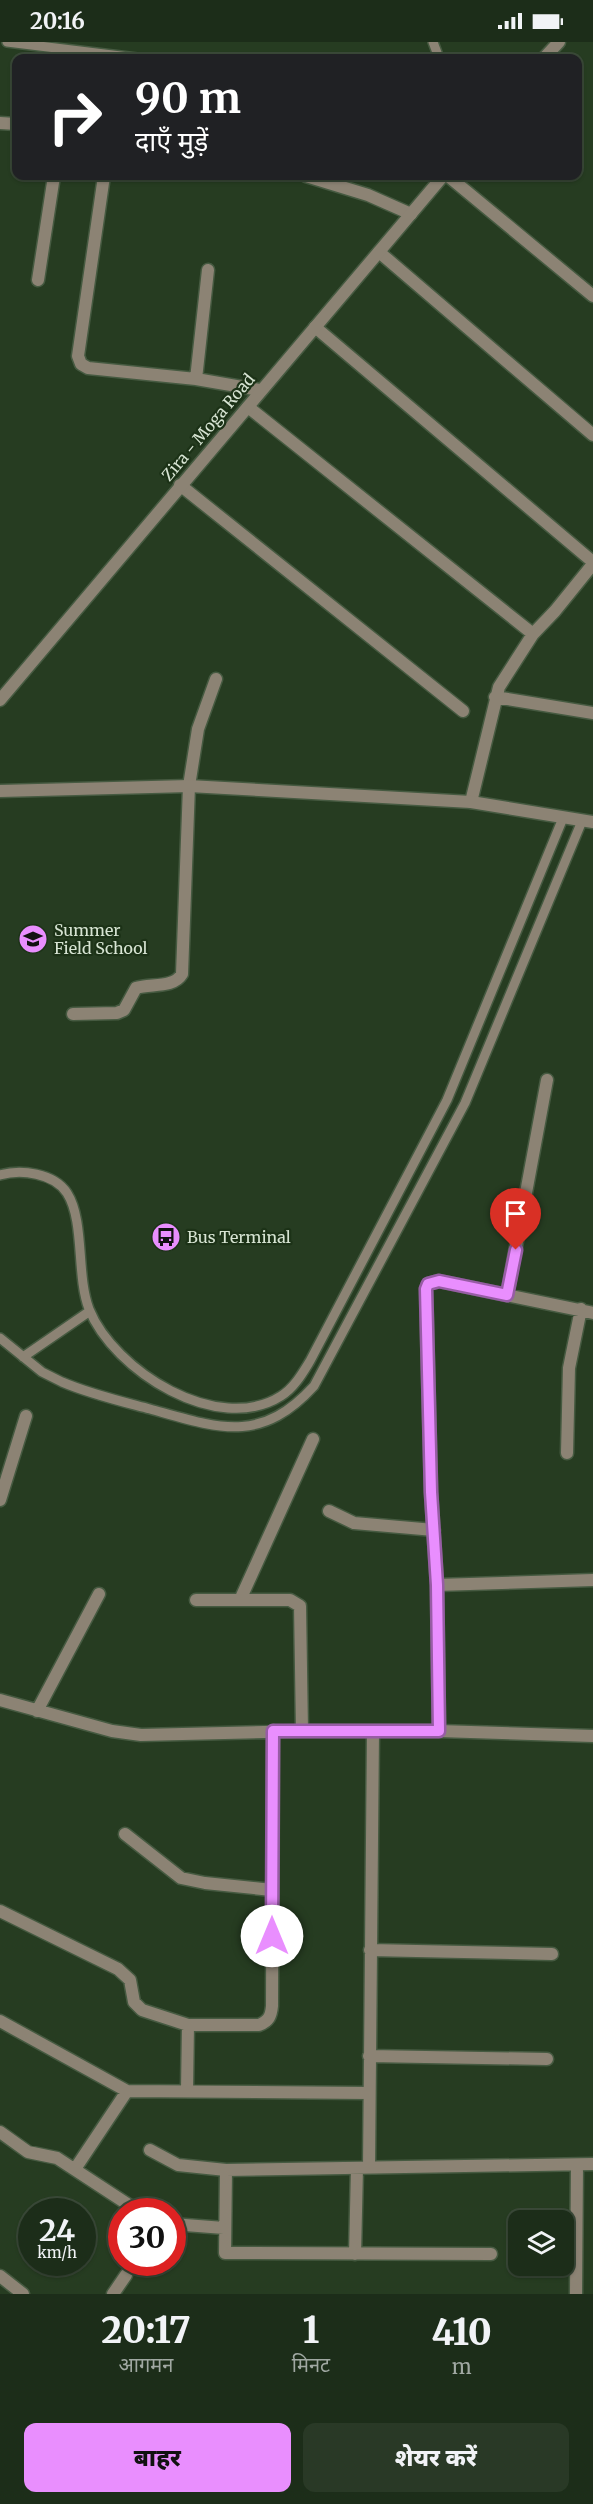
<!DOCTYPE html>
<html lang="hi">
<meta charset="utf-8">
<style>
:root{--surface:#1c2d19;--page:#293926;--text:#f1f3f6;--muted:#a0a8a2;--line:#3a4938;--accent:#e98efe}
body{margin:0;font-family:Merriweather,"Noto Sans Devanagari",serif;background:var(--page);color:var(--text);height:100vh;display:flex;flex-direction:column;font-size:22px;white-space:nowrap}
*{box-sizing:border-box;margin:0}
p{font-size:20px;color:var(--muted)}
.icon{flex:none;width:33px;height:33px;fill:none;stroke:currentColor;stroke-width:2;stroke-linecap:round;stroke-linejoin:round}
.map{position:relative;height:2252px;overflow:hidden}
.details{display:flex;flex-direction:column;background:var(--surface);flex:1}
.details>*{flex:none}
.guide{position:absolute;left:12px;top:12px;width:570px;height:126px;border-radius:12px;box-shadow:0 2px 4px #0004,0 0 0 2px var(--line);background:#202124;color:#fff;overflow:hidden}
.buttons{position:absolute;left:508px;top:2168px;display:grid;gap:12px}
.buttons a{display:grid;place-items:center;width:66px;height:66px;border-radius:12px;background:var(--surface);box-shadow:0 2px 4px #0004,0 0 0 2px var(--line);font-size:30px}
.speed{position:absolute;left:18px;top:2156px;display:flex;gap:12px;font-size:30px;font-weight:700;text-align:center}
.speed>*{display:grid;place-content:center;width:78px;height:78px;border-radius:50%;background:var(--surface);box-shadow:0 2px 4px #0004,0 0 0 2px var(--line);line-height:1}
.speed small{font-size:15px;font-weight:400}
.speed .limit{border:9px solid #d22;background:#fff;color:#111}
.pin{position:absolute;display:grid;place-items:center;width:51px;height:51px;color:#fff;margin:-62px -26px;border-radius:50% 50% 50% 0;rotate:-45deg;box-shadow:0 0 6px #0007}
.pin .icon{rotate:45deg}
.me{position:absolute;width:66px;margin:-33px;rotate:0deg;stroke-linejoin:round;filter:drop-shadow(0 0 4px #0008)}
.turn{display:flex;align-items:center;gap:21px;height:126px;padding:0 24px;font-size:27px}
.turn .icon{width:78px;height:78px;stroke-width:2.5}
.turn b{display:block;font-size:42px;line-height:51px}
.eta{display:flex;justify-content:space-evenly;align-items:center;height:102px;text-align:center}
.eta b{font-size:36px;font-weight:800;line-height:42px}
.cta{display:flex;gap:12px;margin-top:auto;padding:12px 24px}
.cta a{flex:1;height:69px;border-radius:12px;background:var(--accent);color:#111;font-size:24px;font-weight:800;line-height:69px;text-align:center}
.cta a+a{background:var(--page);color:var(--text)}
.status{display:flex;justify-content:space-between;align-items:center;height:42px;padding:0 30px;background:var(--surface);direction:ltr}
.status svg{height:16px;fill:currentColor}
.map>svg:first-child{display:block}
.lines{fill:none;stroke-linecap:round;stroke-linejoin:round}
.service-casing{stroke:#465a41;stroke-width:12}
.minor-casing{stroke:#465a41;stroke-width:15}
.tertiary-casing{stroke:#465a41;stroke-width:15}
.service{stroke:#8c8374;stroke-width:9}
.minor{stroke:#8c8374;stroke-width:12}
.tertiary{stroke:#8c8374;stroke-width:12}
.route-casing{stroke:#975ca5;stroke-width:15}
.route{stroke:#e98efe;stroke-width:10}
.labels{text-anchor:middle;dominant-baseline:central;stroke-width:4.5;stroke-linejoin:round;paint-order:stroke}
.street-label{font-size:16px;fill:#d7e4d3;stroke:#1c3217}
.poi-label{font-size:16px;fill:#d7e4d3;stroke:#1c3217;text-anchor:start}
</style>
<div class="status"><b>20:16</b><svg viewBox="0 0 49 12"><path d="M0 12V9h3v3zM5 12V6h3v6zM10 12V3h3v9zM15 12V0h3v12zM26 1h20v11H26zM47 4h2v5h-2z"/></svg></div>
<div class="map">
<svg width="593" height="2252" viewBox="0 0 593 2252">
<rect width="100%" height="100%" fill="#263c21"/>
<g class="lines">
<g class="service-casing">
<path id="service" d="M 7,0 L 137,16
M 433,0 L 439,16
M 0,1133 C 21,1127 54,1131 67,1151 C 85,1179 76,1233 89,1267 C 114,1329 218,1394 281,1354 C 294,1346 302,1332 310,1319 L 447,1058 L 563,776
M 0,1296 L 42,1330 L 62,1340 C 90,1352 120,1359 150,1367 C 218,1386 260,1403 314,1344 L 465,1061 L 582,779
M 23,1315 L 90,1269"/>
</g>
<g class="minor-casing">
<path id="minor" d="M 0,81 L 16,82
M 104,134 L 78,314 L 81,322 L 88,326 L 196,337 L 260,348
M 306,134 L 368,153 L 411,172
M 448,134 L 593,254
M 379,210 L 593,393
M 38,238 L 54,134
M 315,285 L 593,520
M 196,337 L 208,228
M 248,365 L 533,592
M 180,443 L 463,669
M 495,655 L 593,671
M 471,760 L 499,645 L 533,592 L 555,569 L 593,522
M 73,972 L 117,971 L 124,968 L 136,946 C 150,941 173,947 182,932 L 189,744 L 198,687 L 216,637
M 507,1253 L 547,1038
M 567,1411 L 569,1326 L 581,1267
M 0,1458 L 26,1374
M 329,1469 L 354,1481 L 434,1488
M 437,1543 L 593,1538
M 196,1558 L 290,1558 L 300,1564 L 302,1689
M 240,1558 L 313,1397
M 0,1658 L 112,1689 L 141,1693 L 302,1689 L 439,1689 L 593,1694
M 37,1669 L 99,1552
M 439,1689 L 437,1543 L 431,1450 L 426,1247 L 428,1242 L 439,1239 L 593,1271
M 125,1792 L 181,1836 L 205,1841 L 272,1848
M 0,1869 L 118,1927 L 130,1938 L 134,1960 L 142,1968 L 188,1983 L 259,1983 C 269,1979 271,1974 272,1964 L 273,1689
M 370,1908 L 552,1912
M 0,1979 L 127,2049 L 368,2051
M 369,2014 L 547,2017
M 187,2048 L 188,1983
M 0,2090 L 28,2110 L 57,2116 L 138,2169
M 150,2108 L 178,2123 L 226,2128 L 593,2122
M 369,2126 L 373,1689
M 75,2127 L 127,2049
M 226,2128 L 225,2211 L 491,2212
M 172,2182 L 224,2186
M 355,2212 L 357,2126
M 0,2234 L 23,2252
M 113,2252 L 126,2233
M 576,2252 L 577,2123"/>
</g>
<g class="tertiary-casing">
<path id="tertiary" d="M 544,16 L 559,0
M 0,658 L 443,134
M 0,749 L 189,744 L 471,760 L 593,780"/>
</g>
<use href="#service" class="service"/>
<use href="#minor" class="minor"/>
<use href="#tertiary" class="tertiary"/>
</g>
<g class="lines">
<g class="route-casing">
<path id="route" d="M 272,1894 L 273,1689 L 439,1689 L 437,1543 L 431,1450 L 426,1247 L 428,1242 L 439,1239 L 507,1253 L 516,1208"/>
</g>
<use href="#route" class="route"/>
</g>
<defs>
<g id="school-disc" transform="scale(1.5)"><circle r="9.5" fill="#e98efe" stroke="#1c3217"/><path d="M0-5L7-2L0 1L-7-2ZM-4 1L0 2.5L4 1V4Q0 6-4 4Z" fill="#111"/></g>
<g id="bus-disc" transform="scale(1.5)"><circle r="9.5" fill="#e98efe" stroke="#1c3217"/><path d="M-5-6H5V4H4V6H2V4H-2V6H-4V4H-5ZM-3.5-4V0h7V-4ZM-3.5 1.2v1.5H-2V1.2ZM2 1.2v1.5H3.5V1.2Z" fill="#111"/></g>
</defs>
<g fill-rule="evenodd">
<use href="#school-disc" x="33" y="897"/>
<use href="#bus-disc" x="166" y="1195"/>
</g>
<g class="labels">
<g class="street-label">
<text transform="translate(208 385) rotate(-50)">Zira - Moga Road</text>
</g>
<g class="poi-label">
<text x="54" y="888">Summer<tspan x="54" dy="18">Field School</tspan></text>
<text x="187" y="1195">Bus Terminal</text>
</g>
</g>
</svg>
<div class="buttons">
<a><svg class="icon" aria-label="layers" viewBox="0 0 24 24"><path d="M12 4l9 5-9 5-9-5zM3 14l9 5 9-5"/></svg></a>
</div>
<div class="speed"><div>24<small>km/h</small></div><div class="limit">30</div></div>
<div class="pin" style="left:516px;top:1208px;background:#d93025"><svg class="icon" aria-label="arrive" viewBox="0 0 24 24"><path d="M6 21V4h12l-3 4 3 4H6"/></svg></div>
<svg class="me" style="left:272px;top:1894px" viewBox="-20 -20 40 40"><circle r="19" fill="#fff"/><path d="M0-13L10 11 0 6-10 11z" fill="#e98efe"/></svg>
<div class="guide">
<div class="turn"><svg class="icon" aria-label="right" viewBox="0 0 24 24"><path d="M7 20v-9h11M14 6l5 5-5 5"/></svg><div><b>90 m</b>दाएँ मुड़ें</div></div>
</div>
</div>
<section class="details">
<div class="eta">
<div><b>20:17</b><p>आगमन</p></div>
<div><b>1</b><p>मिनट</p></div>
<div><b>410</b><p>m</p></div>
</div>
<div class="cta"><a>बाहर</a><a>शेयर करें</a></div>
</section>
